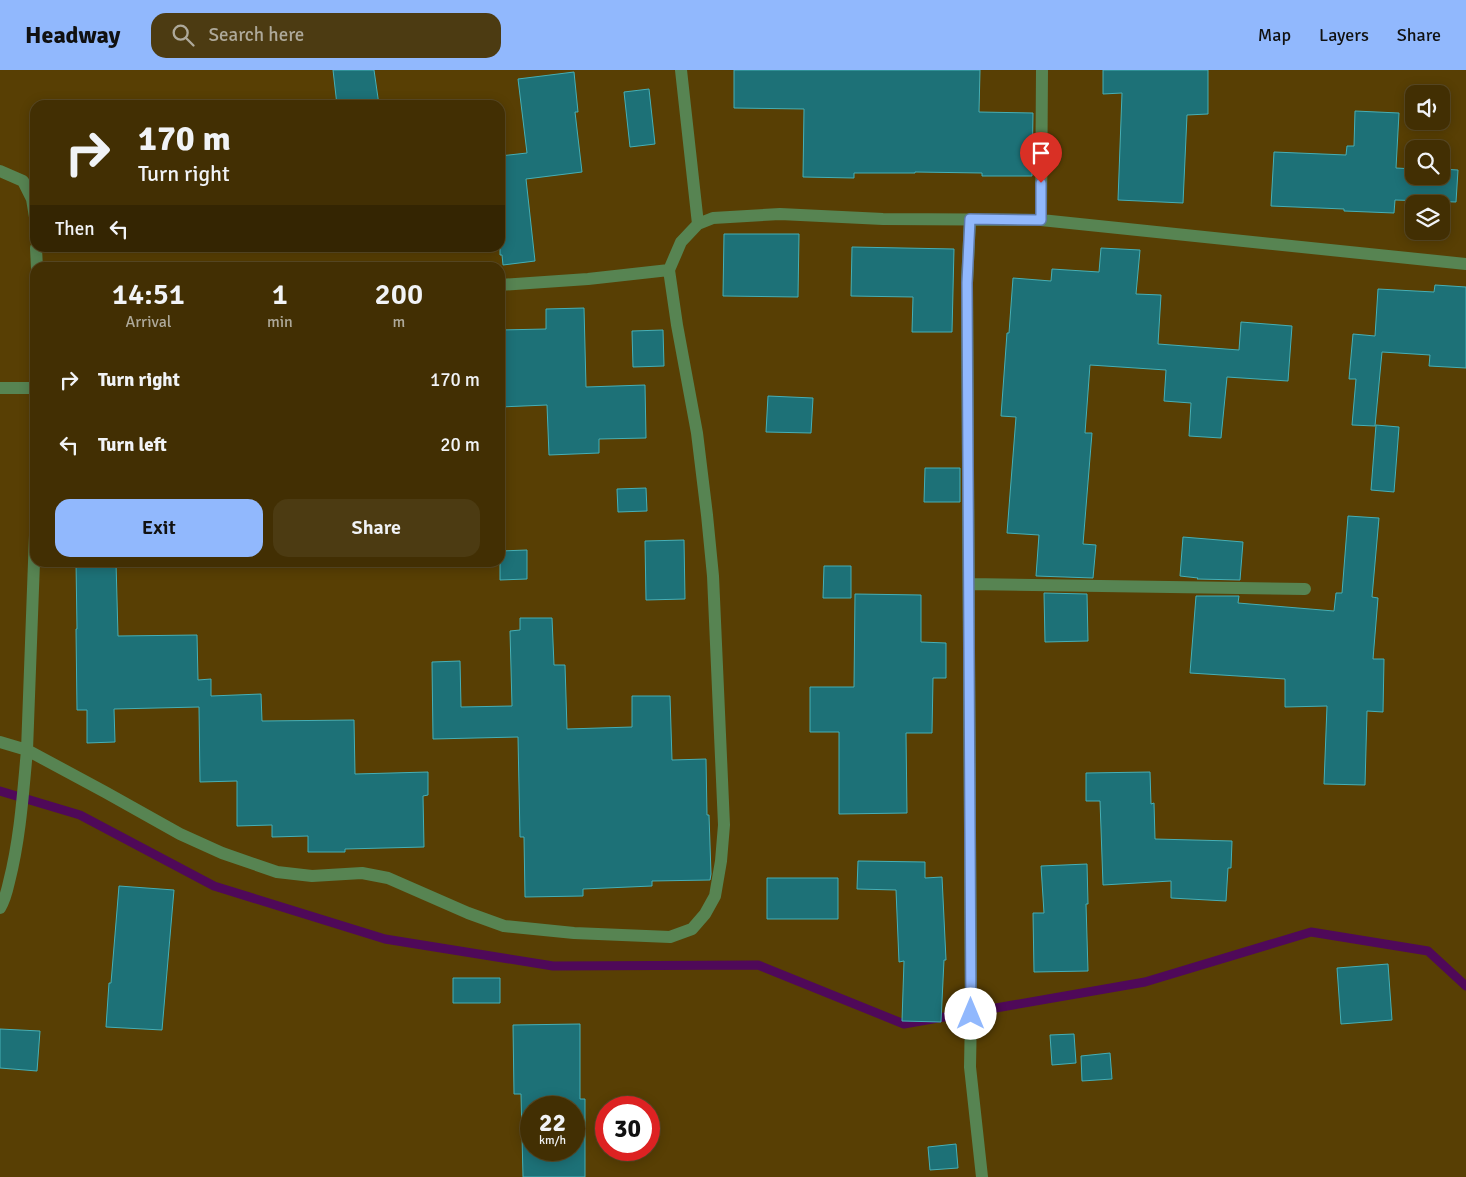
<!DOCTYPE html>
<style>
:root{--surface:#422f03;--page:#4c3b12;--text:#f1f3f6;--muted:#aea99a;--line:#5a4a25;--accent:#91b8fd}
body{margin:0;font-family:Signika,sans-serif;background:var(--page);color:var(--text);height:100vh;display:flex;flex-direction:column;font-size:19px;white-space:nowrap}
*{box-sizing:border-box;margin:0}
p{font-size:16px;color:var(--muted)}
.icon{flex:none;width:28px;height:28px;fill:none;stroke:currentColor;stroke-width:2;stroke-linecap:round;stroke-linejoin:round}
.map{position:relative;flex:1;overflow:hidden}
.details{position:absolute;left:30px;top:192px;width:475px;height:305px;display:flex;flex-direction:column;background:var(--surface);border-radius:15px;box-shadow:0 2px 12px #0003,0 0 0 1px var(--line)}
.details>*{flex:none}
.top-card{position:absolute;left:30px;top:30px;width:475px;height:152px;border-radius:15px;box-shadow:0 2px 12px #0003,0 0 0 1px var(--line);background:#422f03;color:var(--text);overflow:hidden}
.tools{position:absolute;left:1405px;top:15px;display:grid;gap:10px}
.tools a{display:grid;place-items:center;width:45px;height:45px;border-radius:10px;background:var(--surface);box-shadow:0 2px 12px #0003,0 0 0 1px var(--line);font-size:25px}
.speed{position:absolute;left:520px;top:1026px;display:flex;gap:10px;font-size:25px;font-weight:700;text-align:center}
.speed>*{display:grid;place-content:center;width:65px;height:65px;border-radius:50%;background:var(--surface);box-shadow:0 2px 12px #0003,0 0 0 1px var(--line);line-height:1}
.speed small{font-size:12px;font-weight:400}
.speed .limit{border:8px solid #d22;background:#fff;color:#111}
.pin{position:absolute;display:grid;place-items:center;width:42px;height:42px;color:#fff;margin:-51px -21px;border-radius:50% 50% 50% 0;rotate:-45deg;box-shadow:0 0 5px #0007}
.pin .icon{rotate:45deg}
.me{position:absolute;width:55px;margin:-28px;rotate:0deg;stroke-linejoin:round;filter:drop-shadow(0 0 4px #0008)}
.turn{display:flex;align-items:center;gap:18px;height:105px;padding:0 25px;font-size:22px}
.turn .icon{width:65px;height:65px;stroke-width:2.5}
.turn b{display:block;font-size:35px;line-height:42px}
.then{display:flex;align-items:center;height:48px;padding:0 25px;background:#0003;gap:10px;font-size:19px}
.eta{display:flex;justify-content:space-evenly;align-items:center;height:85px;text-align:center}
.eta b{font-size:30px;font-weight:600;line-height:35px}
.action{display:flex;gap:10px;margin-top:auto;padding:10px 25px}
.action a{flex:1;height:58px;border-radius:15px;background:var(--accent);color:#111;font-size:20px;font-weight:600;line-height:58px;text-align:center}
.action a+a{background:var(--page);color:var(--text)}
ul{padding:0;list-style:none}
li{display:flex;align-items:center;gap:15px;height:65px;padding:0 25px}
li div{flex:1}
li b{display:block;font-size:19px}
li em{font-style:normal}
header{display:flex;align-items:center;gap:30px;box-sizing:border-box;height:70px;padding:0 25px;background:var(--accent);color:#111}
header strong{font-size:24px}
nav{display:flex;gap:28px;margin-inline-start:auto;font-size:18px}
.search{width:350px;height:45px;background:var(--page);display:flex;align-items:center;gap:12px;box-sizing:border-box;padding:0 18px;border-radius:15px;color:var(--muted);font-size:19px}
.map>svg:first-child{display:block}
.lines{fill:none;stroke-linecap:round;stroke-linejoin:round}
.stream{stroke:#4f0959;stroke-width:9}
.building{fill:#1d7177;stroke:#45afb6;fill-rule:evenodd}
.street{stroke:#578452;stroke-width:12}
.route-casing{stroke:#5e78a4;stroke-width:12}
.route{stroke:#91b8fd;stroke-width:9}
</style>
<header>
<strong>Headway</strong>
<div class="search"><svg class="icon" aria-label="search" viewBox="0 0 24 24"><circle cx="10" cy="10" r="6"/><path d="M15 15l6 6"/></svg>Search here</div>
<nav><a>Map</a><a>Layers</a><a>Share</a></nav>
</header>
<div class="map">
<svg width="1466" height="1107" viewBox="0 0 1466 1107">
<rect width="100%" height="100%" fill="#583f04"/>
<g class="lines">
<path class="stream" d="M 0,721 L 80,745 L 214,816 L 385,869 L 553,896 L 758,895 L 904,954 L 1145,912 L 1311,862 L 1428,881 L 1466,916"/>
</g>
<path class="building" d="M 333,0 L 374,0 L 379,35 L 337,35 Z
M 734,0 L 980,0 L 979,42 L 1033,43 L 1032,106 L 982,106 L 982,103 L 915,102 L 915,103 L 854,103 L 854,108 L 803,107 L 804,39 L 734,38 Z
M 1103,0 L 1208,0 L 1208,44 L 1187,45 L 1183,133 L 1118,130 L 1122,23 L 1103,24 Z
M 574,2 L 578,42 L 575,42 L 582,102 L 526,109 L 535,191 L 503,195 L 502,185 L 500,185 L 500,86 L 527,83 L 518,9 Z
M 649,19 L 655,74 L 630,77 L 624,22 Z
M 1355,41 L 1399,43 L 1396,98 L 1414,99 L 1414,106 L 1441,106 L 1441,99 L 1458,100 L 1456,132 L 1395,130 L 1394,143 L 1344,141 L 1344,139 L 1271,136 L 1274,82 L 1346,85 L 1347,76 L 1354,76 Z
M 724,164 L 799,164 L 798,227 L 723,226 Z
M 852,177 L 954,179 L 952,262 L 912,262 L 913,227 L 851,226 Z
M 1101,178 L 1140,180 L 1136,224 L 1161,225 L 1158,274 L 1239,280 L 1241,252 L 1292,256 L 1288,311 L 1227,307 L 1221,368 L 1189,366 L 1191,333 L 1164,331 L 1166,300 L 1090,295 L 1085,363 L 1092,363 L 1083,474 L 1096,475 L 1093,508 L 1036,506 L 1039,465 L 1007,463 L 1016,347 L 1001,346 L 1007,263 L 1009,263 L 1013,208 L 1051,211 L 1052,199 L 1099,202 Z
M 1435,215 L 1466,217 L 1466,298 L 1429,296 L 1430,285 L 1382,282 L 1375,356 L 1352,355 L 1356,309 L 1349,309 L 1353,264 L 1375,266 L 1378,219 L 1434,222 Z
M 584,238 L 586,317 L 645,315 L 646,368 L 599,369 L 599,383 L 549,385 L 547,335 L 500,337 L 500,260 L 546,259 L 546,239 Z
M 663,260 L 664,296 L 633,297 L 632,261 Z
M 768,326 L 813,328 L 811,363 L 766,362 Z
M 1376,355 L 1399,357 L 1394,422 L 1371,420 Z
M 925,398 L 960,398 L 960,432 L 924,432 Z
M 646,418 L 647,441 L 618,442 L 617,419 Z
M 1348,446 L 1379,448 L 1372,527 L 1378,528 L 1373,589 L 1384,589 L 1383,642 L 1367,641 L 1365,715 L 1324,714 L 1327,636 L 1285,637 L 1285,609 L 1190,603 L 1196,526 L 1239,526 L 1238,533 L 1334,541 L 1336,523 L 1342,523 Z
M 1183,467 L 1243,472 L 1240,510 L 1197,509 L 1198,508 L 1180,506 Z
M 684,470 L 685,529 L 646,530 L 645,471 Z
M 527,480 L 527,509 L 500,510 L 500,481 Z
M 76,492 L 116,492 L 118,566 L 197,565 L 198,610 L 211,609 L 211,626 L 261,624 L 262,651 L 354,650 L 355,704 L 428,702 L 428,725 L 423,726 L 424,777 L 345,779 L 345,782 L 308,782 L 308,766 L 272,767 L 272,755 L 237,756 L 237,711 L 200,712 L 199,637 L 114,639 L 115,672 L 87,673 L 87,640 L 77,640 L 76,559 L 77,559 Z
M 824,496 L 851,496 L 851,528 L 823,528 Z
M 1044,523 L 1087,524 L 1088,571 L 1045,572 Z
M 855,524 L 921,525 L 921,572 L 946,573 L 946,608 L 933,608 L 932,663 L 906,663 L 907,743 L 839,744 L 839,662 L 810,662 L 810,617 L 854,617 Z
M 520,548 L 552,548 L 554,595 L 565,595 L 567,659 L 632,657 L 632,626 L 670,626 L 672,690 L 706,689 L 707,745 L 709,745 L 711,804 L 710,810 L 652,811 L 652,816 L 583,819 L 583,826 L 525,827 L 524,767 L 520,767 L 518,667 L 433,669 L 432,592 L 460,591 L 461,637 L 512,636 L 510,561 L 520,560 Z
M 1150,702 L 1151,734 L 1154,733 L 1155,769 L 1232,771 L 1231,798 L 1228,798 L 1226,831 L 1171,828 L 1171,811 L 1103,815 L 1100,731 L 1086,731 L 1086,703 Z
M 858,791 L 925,792 L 925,808 L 942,807 L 946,890 L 944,890 L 941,952 L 902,951 L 904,891 L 899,892 L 896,820 L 857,819 Z
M 1087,794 L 1088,834 L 1086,834 L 1088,901 L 1034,902 L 1033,843 L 1044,843 L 1041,796 Z
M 767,808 L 838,808 L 838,849 L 767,849 Z
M 119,816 L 174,820 L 162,960 L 106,957 L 109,913 L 111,913 Z
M 1388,894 L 1392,950 L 1341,954 L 1337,898 Z
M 453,908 L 500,908 L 500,933 L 453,933 Z
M 580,954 L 580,1029 L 585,1029 L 585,1107 L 523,1107 L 521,1024 L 514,1024 L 513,955 ZM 531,1038 L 574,1038 L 574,1080 L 531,1080 Z
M 0,959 L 40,961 L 37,1001 L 0,998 Z
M 1074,964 L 1076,993 L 1052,995 L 1050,965 Z
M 1110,983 L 1112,1009 L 1082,1011 L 1081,986 Z
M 956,1074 L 958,1098 L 930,1100 L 928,1077 Z"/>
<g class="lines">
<path class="street" d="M 681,0 L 698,154
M 0,101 L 23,111 L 32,129 L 35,147
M 970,149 L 967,213 L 971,944 L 970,997 L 982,1107
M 1041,150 L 1042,0
M 36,178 L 37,198
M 500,215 L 588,209 L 669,200
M 0,318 L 35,318
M 35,465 L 27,680 L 105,722 L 180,764 L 222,783 L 277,802 L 312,806 L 362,803 L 388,808 L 468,843 L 504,856 L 574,863 L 670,867 L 692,859 L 705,844 L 715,826 L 721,791 L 724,755 L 713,506 L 707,445 L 697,363 L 677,255 L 669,200 L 681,172 L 698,154 L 713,148 L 780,144 L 883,149 L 1041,150 L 1466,194
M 969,514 L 1305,519
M 0,672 L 27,680 C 23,724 20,769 9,812 C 7,821 5,830 0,838"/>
</g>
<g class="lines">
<g class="route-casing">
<path id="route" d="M 971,944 L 967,213 L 970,149 L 1041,150 L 1041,113"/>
</g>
<use href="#route" class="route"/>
</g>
</svg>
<div class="tools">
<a><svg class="icon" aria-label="sound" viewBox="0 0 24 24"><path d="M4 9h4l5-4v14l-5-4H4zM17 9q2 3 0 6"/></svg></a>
<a><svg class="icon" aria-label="search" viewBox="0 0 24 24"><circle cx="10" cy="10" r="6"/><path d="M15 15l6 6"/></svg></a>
<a><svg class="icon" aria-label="layers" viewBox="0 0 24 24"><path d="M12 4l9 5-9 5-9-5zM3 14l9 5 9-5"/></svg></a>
</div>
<div class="speed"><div>22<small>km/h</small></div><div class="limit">30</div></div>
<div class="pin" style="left:1041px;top:113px;background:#d93025"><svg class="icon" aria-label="arrive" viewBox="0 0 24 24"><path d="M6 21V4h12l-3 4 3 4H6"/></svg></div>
<svg class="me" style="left:971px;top:944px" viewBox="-20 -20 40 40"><circle r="19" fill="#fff"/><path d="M0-13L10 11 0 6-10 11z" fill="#91b8fd"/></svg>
<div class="top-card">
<div class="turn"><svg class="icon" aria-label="right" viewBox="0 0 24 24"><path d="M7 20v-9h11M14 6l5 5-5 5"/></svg><div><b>170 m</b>Turn right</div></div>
<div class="then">Then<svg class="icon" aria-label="left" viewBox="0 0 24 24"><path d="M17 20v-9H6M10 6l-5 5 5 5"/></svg></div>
</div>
<section class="details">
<div class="eta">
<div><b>14:51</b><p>Arrival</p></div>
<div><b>1</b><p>min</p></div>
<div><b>200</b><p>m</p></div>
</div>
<ul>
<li><svg class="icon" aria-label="right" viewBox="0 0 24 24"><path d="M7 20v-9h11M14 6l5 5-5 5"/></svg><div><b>Turn right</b></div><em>170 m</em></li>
<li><svg class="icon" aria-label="left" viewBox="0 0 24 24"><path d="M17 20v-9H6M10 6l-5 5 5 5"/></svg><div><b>Turn left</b></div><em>20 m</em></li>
</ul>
<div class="action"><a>Exit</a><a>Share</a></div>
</section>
</div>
